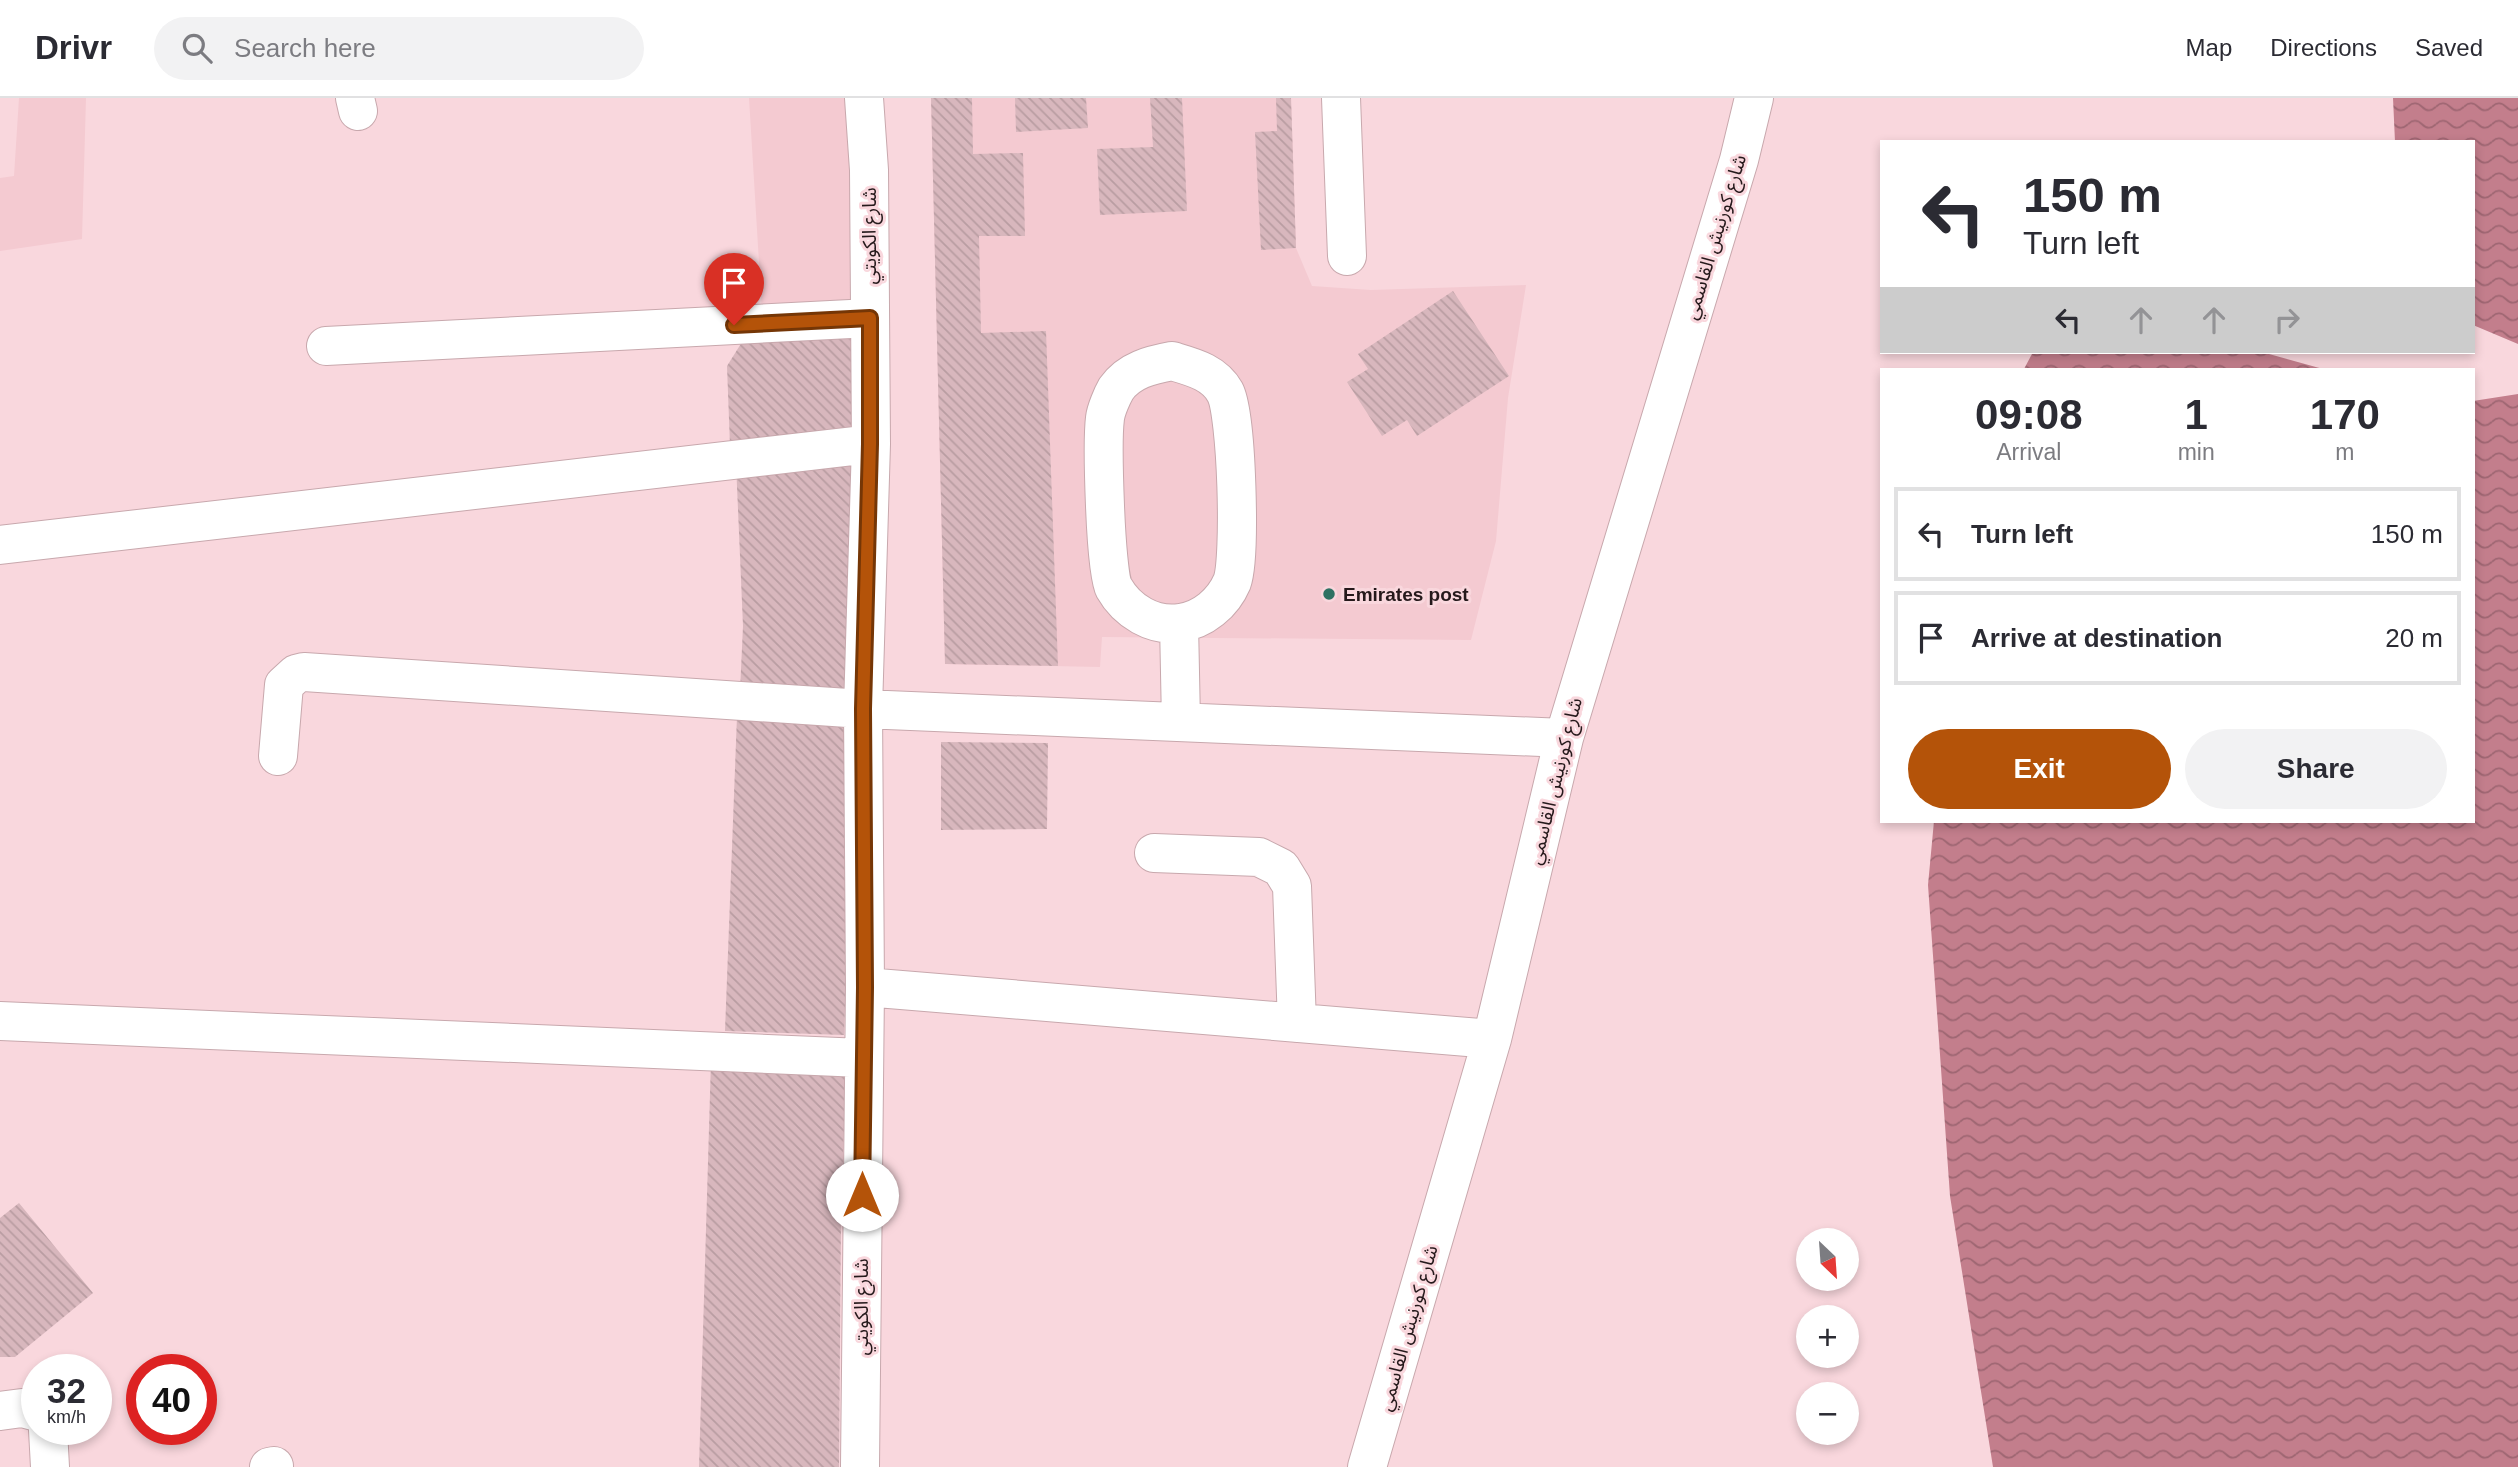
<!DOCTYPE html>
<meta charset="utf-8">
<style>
:root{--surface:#fff;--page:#f2f2f3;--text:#2b2b33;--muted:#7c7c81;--line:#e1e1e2;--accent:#b45309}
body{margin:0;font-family:Arial,"Noto Sans Arabic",sans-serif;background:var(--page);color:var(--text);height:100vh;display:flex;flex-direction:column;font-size:26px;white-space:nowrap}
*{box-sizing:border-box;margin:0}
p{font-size:23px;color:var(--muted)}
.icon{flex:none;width:38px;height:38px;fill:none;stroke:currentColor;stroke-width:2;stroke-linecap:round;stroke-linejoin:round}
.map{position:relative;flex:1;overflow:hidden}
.sheet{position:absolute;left:1880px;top:270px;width:595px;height:455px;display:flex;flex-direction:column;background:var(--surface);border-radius:0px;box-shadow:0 4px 10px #0003}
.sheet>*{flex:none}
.guide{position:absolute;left:1880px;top:42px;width:595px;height:214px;border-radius:0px;box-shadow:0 4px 10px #0003;background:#fff;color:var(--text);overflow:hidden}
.needle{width:46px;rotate:155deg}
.tools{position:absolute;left:1796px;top:1130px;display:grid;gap:14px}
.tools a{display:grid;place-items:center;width:63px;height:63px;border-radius:50%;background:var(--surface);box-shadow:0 4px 10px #0003;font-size:35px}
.speed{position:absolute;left:21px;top:1256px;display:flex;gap:14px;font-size:35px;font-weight:700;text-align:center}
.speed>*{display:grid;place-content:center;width:91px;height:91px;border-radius:50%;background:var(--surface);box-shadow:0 4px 10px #0003;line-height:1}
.speed small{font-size:18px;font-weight:400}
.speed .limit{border:10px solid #d22;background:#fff;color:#111}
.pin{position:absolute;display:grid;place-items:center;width:60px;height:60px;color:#fff;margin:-72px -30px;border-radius:50% 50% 50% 0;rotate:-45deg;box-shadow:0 0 7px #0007}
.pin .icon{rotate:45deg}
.me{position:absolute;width:77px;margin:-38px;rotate:0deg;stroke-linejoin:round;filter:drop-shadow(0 0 5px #0008)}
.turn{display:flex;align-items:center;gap:24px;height:147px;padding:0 28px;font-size:32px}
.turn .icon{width:91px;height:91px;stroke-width:2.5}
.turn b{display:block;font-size:49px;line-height:60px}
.lanes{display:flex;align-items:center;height:66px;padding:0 28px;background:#0003;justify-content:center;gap:35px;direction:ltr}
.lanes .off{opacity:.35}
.eta{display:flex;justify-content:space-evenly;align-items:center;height:119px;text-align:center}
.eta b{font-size:42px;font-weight:700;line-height:49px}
.button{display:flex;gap:14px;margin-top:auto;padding:14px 28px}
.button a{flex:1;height:80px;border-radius:42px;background:var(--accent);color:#fff;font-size:28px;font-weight:700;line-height:80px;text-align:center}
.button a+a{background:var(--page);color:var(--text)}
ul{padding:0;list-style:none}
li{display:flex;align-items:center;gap:21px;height:94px;margin:0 14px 10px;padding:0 14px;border:4px solid var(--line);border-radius:0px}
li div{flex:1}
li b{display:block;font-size:26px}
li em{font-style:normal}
header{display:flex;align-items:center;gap:42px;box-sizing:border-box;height:98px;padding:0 35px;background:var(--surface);border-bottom:2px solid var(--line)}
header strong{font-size:33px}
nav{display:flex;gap:38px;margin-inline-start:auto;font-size:24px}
.search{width:490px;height:63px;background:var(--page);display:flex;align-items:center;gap:18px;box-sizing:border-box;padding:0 24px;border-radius:38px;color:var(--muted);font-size:26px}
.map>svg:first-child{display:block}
.built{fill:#f4cad1}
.water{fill:url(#water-waves)}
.building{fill:url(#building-back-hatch)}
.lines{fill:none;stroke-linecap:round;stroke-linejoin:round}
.minor-casing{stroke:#c8a8ad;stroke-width:40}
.minor{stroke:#fff;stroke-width:38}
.route-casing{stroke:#753606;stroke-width:18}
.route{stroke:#b45309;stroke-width:12}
.poi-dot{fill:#2e7162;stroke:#f9d7dd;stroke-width:2.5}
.labels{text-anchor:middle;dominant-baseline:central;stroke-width:6;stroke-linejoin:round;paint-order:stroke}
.street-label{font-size:19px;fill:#25191b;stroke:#f9d7dd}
.poi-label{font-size:19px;font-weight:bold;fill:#25191b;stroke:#f9d7dd;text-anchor:start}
</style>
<header>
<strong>Drivr</strong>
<div class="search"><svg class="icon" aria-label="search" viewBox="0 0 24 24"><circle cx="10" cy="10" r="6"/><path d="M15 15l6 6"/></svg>Search here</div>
<nav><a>Map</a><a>Directions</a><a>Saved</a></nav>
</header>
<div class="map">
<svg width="2518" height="1369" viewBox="0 0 2518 1369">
<defs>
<pattern id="water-waves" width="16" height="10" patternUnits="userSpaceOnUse" patternTransform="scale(1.75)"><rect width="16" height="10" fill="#c37e8c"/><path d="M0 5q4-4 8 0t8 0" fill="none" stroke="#9e6672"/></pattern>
<pattern id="building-back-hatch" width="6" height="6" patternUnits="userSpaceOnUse" patternTransform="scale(1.75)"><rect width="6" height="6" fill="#d8b7bd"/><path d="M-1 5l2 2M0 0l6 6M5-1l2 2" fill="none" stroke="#b99da2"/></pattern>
</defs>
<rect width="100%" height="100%" fill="#f9d7dd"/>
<path class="built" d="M 19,0 L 86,0 L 82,141 L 0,153 L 0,80 L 14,78 Z
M 749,0 L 860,0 L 866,210 L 762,214 Z
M 931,0 L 1291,0 L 1296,150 L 1312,188 L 1371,192 L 1526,187 L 1508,300 L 1496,443 L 1471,542 L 1102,539 L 1100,569 L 945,566 Z"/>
<path class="water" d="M 2393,0 L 2518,0 L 2518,246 L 2473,227 L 2473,44 L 2395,44 Z
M 2033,254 L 2236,254 L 2269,256 L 2323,271 L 2024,271 Z
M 2518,296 L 2518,1369 L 1993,1369 L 1950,1098 L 1928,787 L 1934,723 L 2473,723 L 2473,303 Z"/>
<path class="building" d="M 931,0 L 972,0 L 973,56 L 1023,55 L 1025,138 L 979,138 L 981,235 L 1046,233 L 1058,568 L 945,566 Z
M 1015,0 L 1086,0 L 1088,30 L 1016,34 Z
M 1150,0 L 1182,0 L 1187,113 L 1100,117 L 1097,51 L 1153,49 Z
M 1276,0 L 1291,0 L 1296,150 L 1261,152 L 1255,34 L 1277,33 Z
M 1453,193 L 1509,278 L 1417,338 L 1407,322 L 1382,338 L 1347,284 L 1368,271 L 1358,256 Z
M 861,231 L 864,335 L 730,348 L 727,268 L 747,236 Z
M 852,356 L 854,600 L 740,593 L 743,528 L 736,365 Z
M 737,618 L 856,622 L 844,937 L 725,933 Z
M 941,644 L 1048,645 L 1047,731 L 941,732 Z
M 711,962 L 846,970 L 841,1123 L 839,1369 L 699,1369 Z
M 19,1105 L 93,1195 L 15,1259 L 0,1259 L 0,1120 Z"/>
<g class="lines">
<g class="minor-casing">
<path id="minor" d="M 355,0 L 358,13
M 1341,0 L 1347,158
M 326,248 L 870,220
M 1172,263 C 1192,269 1214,274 1225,294 C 1237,316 1241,460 1232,484 C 1223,505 1203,522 1180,525 C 1153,529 1127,513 1114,490 C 1105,474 1102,344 1105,320 C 1106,312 1112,298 1116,291 C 1129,272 1151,267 1172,263 Z
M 0,447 L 871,346
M 1179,525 L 1181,624
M 278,658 L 284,587 L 296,576 L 304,574 L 863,611 L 1564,640
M 1154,755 L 1259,759 L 1281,770 L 1292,788 L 1297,925
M 865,889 L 1492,941
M 0,923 L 862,960
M 0,1313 L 22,1310 L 37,1314
M 48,1332 L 50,1369
M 269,1369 L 274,1368
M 860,1369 L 865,889 L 863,611 L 871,346 L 869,72 L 864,0
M 1367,1369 L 1492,941 L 1564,640 L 1739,62 L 1754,0"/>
</g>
<use href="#minor" class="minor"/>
</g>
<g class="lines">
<g class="route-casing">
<path id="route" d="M 734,227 L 870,220 L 870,346 L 863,611 L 865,889 L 862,1097"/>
</g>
<use href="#route" class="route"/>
</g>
<circle class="poi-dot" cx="1329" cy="496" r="7"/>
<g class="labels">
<g class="street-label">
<text transform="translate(869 138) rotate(-90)">شارع الكويتي</text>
<text transform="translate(1715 139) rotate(-73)">شارع كورنيش القاسمي</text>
<text transform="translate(1555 683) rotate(-76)">شارع كورنيش القاسمي</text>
<text transform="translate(861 1209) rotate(-90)">شارع الكويتي</text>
<text transform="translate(1408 1230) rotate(-74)">شارع كورنيش القاسمي</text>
</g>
<g class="poi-label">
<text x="1343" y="496">Emirates post</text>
</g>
</g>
</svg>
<div class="tools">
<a><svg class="needle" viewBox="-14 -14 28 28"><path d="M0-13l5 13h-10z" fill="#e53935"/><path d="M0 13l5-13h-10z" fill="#7c7c81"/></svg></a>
<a>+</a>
<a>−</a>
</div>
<div class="speed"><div>32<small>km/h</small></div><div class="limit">40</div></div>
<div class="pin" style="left:734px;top:227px;background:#d93025"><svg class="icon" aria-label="arrive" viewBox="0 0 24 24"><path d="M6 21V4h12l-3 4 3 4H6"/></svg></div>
<svg class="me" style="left:862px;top:1097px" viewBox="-20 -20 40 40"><circle r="19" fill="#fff"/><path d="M0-13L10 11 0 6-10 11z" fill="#b45309"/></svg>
<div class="guide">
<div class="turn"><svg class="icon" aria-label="left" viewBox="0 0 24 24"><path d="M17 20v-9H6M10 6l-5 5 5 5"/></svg><div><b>150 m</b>Turn left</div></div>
<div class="lanes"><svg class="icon" aria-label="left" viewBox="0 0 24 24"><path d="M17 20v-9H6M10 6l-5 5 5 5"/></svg><svg class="icon off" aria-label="ahead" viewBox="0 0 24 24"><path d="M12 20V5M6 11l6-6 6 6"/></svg><svg class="icon off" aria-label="ahead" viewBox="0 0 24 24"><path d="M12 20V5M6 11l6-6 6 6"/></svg><svg class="icon off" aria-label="right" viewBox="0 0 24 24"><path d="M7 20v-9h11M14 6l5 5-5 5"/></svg></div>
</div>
<section class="sheet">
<div class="eta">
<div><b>09:08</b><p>Arrival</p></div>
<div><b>1</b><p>min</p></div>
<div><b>170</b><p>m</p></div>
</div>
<ul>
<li><svg class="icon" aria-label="left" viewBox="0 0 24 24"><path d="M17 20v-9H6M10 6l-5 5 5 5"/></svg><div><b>Turn left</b></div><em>150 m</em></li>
<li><svg class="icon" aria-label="arrive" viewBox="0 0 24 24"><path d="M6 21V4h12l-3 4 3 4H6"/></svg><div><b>Arrive at destination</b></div><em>20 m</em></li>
</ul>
<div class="button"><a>Exit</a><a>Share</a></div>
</section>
</div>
